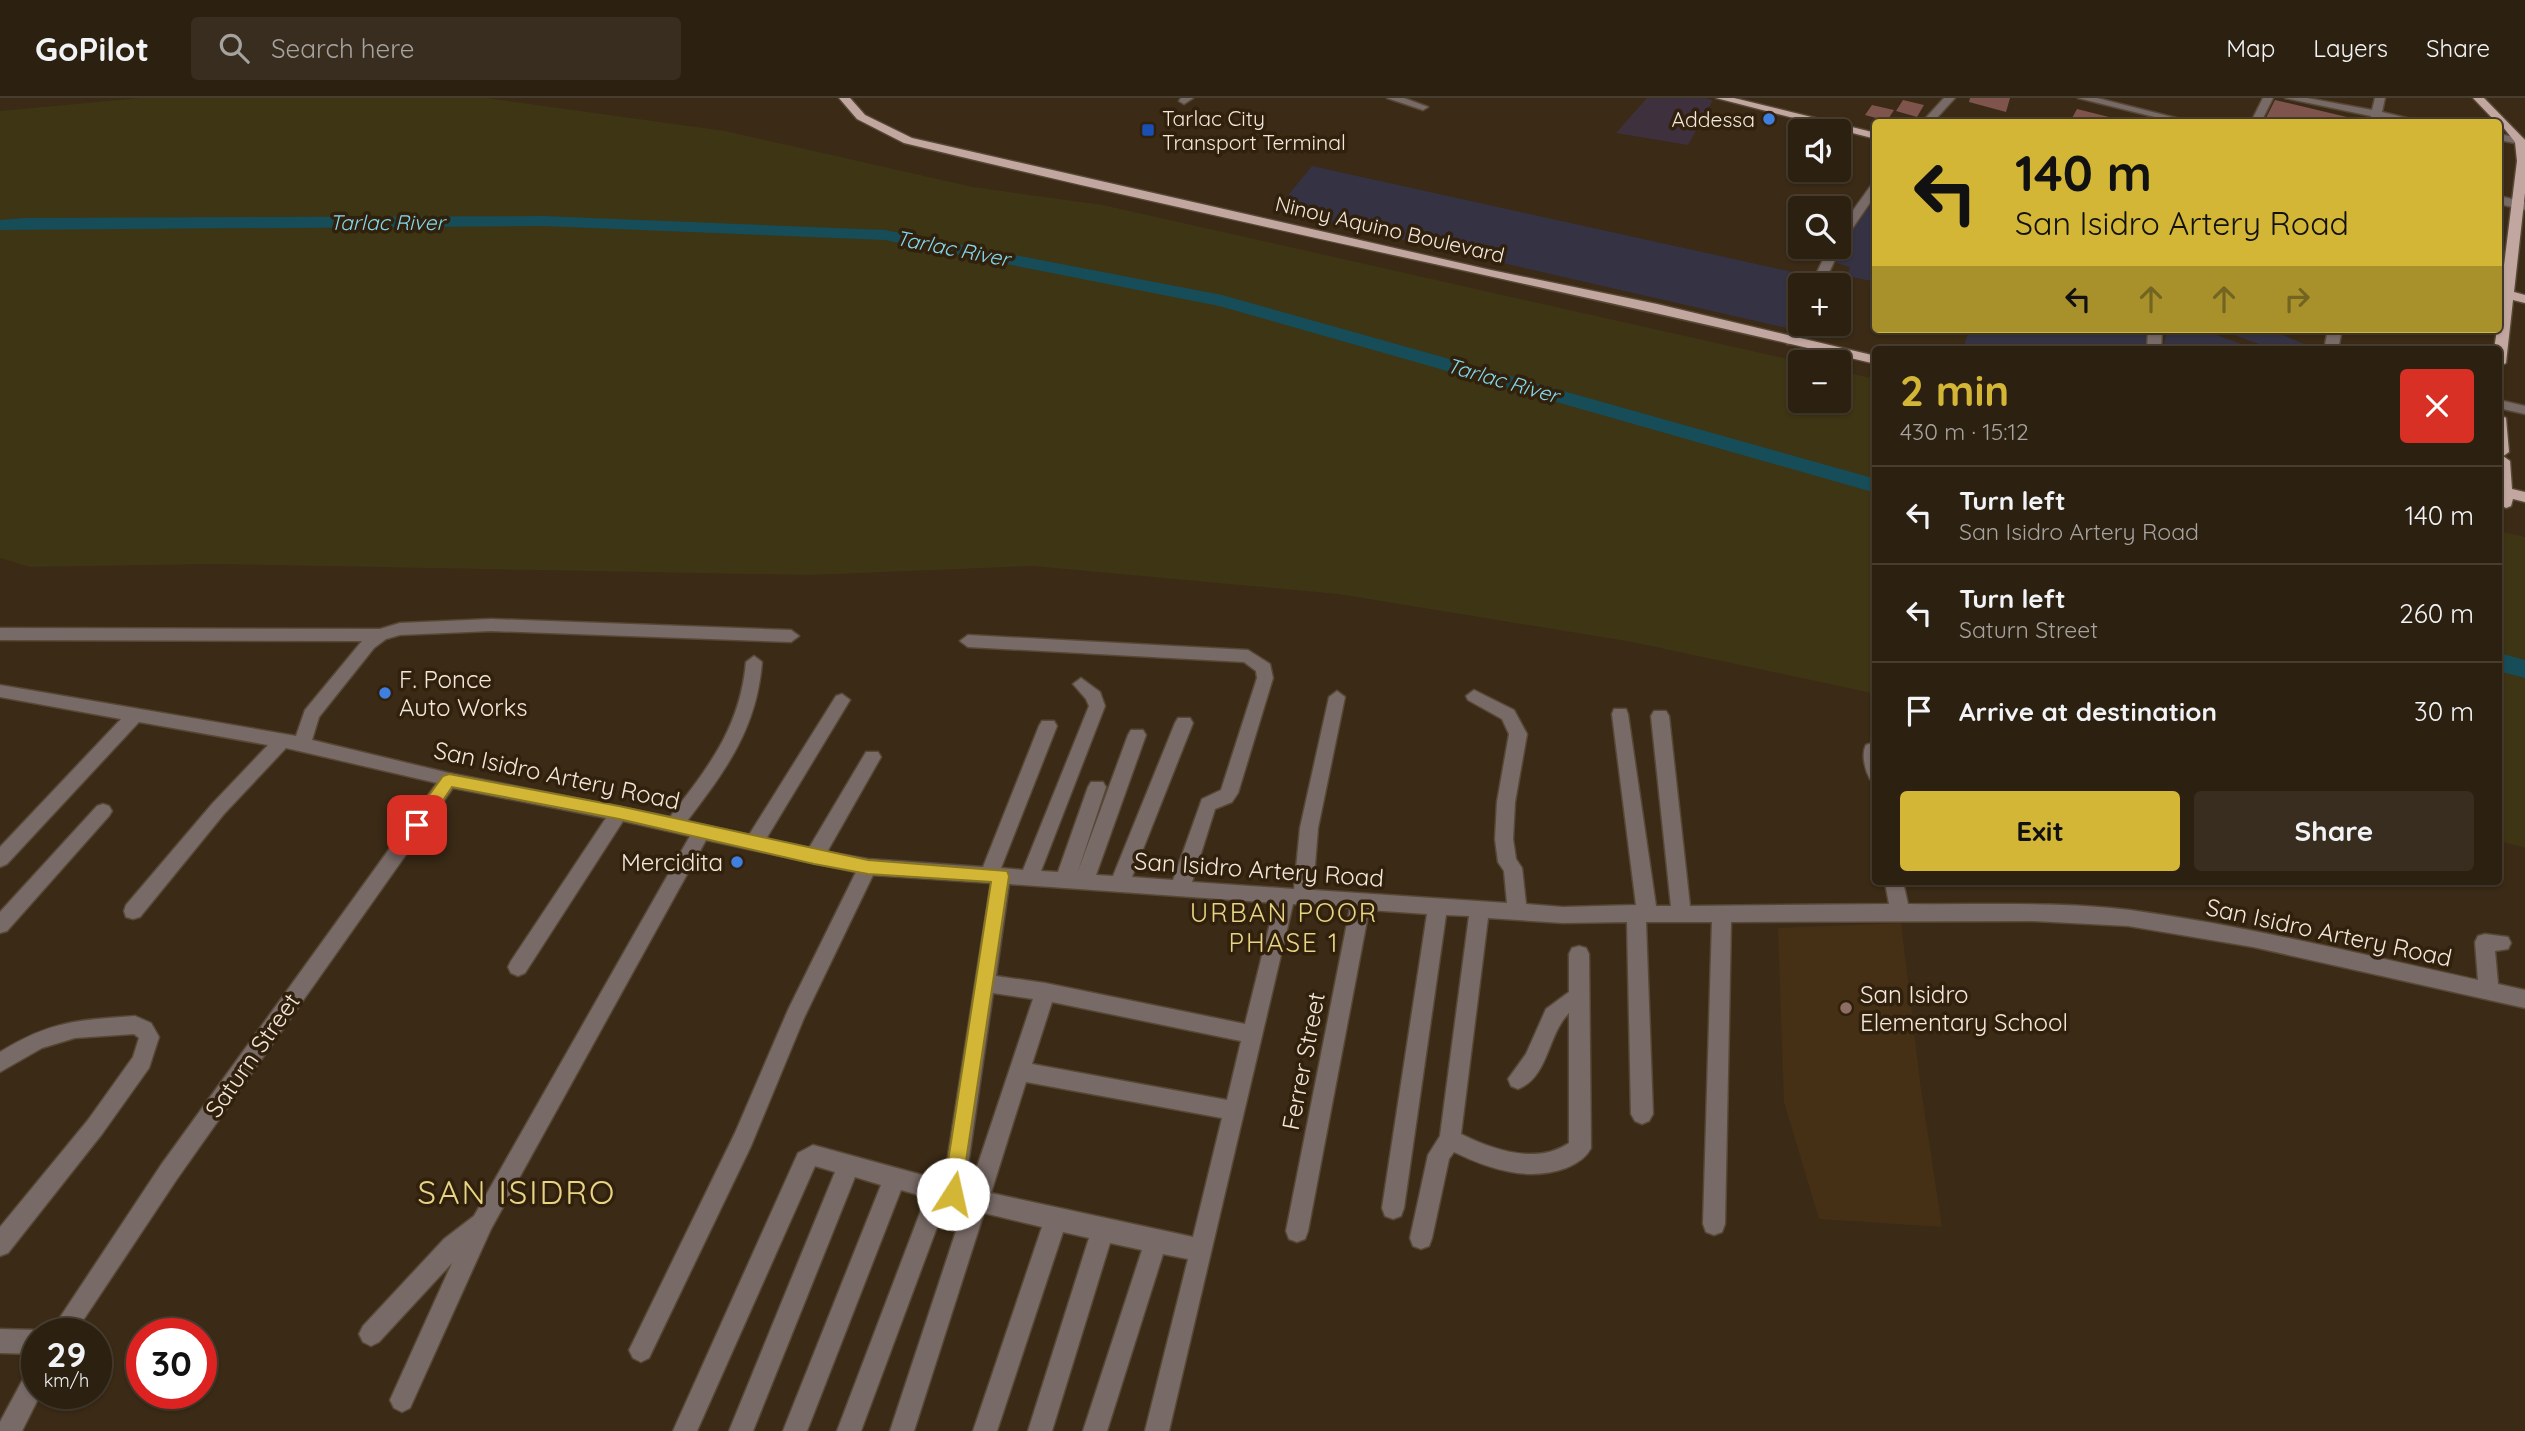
<!DOCTYPE html>
<meta charset="utf-8">
<style>
:root{--surface:#2c2010;--page:#382d1e;--text:#f1f3f6;--muted:#a6a39f;--line:#483e30;--accent:#d3b635}
body{margin:0;font-family:Quicksand,sans-serif;background:var(--page);color:var(--text);height:100vh;display:flex;flex-direction:column;font-size:26px;white-space:nowrap}
*{box-sizing:border-box;margin:0}
p{font-size:23px;color:var(--muted)}
.icon{flex:none;width:38px;height:38px;fill:none;stroke:currentColor;stroke-width:2;stroke-linecap:round;stroke-linejoin:round}
.map{position:relative;flex:1;overflow:hidden}
.details{position:absolute;left:1872px;top:248px;width:630px;height:539px;display:flex;flex-direction:column;background:var(--surface);border-radius:7px;box-shadow:0 2px 5px #0004,0 0 0 2px var(--line)}
.details>*{flex:none}
.guide{position:absolute;left:1872px;top:21px;width:630px;height:214px;border-radius:7px;box-shadow:0 2px 5px #0004,0 0 0 2px var(--line);background:#d3b635;color:#111;overflow:hidden}
.tools{position:absolute;left:1788px;top:21px;display:grid;gap:14px}
.tools a{display:grid;place-items:center;width:63px;height:63px;border-radius:7px;background:var(--surface);box-shadow:0 2px 5px #0004,0 0 0 2px var(--line);font-size:35px}
.speed{position:absolute;left:21px;top:1220px;display:flex;gap:14px;font-size:35px;font-weight:700;text-align:center}
.speed>*{display:grid;place-content:center;width:91px;height:91px;border-radius:50%;background:var(--surface);box-shadow:0 2px 5px #0004,0 0 0 2px var(--line);line-height:1}
.speed small{font-size:18px;font-weight:400}
.speed .limit{border:10px solid #d22;background:#fff;color:#111}
.pin{position:absolute;display:grid;place-items:center;width:60px;height:60px;color:#fff;margin:-30px;border-radius:14px;box-shadow:0 4px 10px #0006}
.me{position:absolute;width:77px;margin:-38px;rotate:10deg;stroke-linejoin:round;filter:drop-shadow(0 0 5px #0008)}
.turn{display:flex;align-items:center;gap:24px;height:147px;padding:0 28px;font-size:32px}
.turn .icon{width:91px;height:91px;stroke-width:2.5}
.turn b{display:block;font-size:49px;line-height:60px}
.lanes{display:flex;align-items:center;height:66px;padding:0 28px;background:#0003;justify-content:center;gap:35px;direction:ltr}
.lanes .off{opacity:.35}
.round{display:grid;place-items:center;flex:none;width:74px;height:74px;border-radius:7px;background:var(--page)}
.summary{display:flex;align-items:center;justify-content:space-between;height:119px;padding:0 28px}
h1{font-size:42px;font-weight:700;line-height:52px;color:var(--accent)}
.action{display:flex;gap:14px;margin-top:auto;padding:14px 28px}
.action a{flex:1;height:80px;border-radius:7px;background:var(--accent);color:#111;font-size:28px;font-weight:700;line-height:80px;text-align:center}
.action a+a{background:var(--page);color:var(--text)}
ul{padding:0;list-style:none}
li{display:flex;align-items:center;gap:21px;height:98px;padding:0 28px;border-top:2px solid var(--line)}
li div{flex:1}
li b{display:block;font-size:26px}
li em{font-style:normal}
header{display:flex;align-items:center;gap:42px;box-sizing:border-box;height:98px;padding:0 35px;background:var(--surface);border-bottom:2px solid var(--line)}
header strong{font-size:33px}
nav{display:flex;gap:38px;margin-inline-start:auto;font-size:24px}
.search{width:490px;height:63px;background:var(--page);display:flex;align-items:center;gap:18px;box-sizing:border-box;padding:0 24px;border-radius:7px;color:var(--muted);font-size:26px}
.map>svg:first-child{display:block}
.commercial{fill:#353244}
.built{fill:#453016}
.medical{fill:#3e303d}
.sand{fill:#3d3514}
.lines{fill:none;stroke-linecap:round;stroke-linejoin:round}
.river{fill:#164d59;fill-rule:evenodd}
.building{fill:#7f544d}
.minor-casing{stroke:#574836;stroke-width:3}
.major-casing{stroke:#574836;stroke-width:3}
.minor{fill:#786a67;fill-rule:evenodd}
.major{fill:#c2a7a0;fill-rule:evenodd}
.route{fill:#d3b635;stroke:#897622;stroke-width:2}
.shop-dot{fill:#3f7fe0;stroke:#30200c;stroke-width:2.5}
.transit-dot{fill:#1a4fb4;stroke:#30200c;stroke-width:2.5}
.education-dot{fill:#8d6e63;stroke:#30200c;stroke-width:2.5}
.labels{text-anchor:middle;dominant-baseline:central;stroke-width:7;stroke-linejoin:round;paint-order:stroke}
.far-poi-label{font-size:21px;fill:#f2e7db;stroke:#30200c;text-anchor:start}
.far-water-label{font-size:21px;font-style:italic;fill:#82d9ef;stroke:#30200c}
.far-street-label{font-size:21px;fill:#f2e7db;stroke:#30200c}
.poi-label{font-size:24px;fill:#f2e7db;stroke:#30200c;text-anchor:start}
.street-label{font-size:24px;fill:#f2e7db;stroke:#30200c}
.neighbourhood-label{font-size:26px;letter-spacing:2px;fill:#e7d486;stroke:#30200c}
.near-quarter-label{font-size:33px;letter-spacing:2px;fill:#e7d486;stroke:#30200c}
</style>
<header>
<strong>GoPilot</strong>
<div class="search"><svg class="icon" aria-label="search" viewBox="0 0 24 24"><circle cx="10" cy="10" r="6"/><path d="M15 15l6 6"/></svg>Search here</div>
<nav><a>Map</a><a>Layers</a><a>Share</a></nav>
</header>
<div class="map">
<svg width="2525" height="1333" viewBox="0 0 2525 1333">
<rect width="100%" height="100%" fill="#3a2a16"/>
<path class="commercial" d="M 1312,68 L 1811,178 L 1807,187 L 1801,187 L 1801,200 L 1787,230 L 1275,113 Z
M 1876,101 L 1876,184 L 1847,178 L 1850,169 L 1836,165 L 1856,124 Z
M 1969,231 L 2153,231 L 2150,252 L 1963,252 Z
M 2167,231 L 2200,231 L 2258,252 L 2163,252 Z
M 2217,231 L 2268,231 L 2319,252 L 2276,252 Z"/>
<path class="built" d="M 1901,825 L 1921,991 L 1942,1129 L 1819,1121 L 1784,1004 L 1778,830 Z"/>
<path class="medical" d="M 1647,0 L 1704,0 L 1713,2 L 1688,47 L 1616,35 Z"/>
<path class="sand" d="M 140,0 L 487,0 L 725,33 L 973,89 L 1103,107 L 1801,264 L 1801,303 L 1839,303 L 1839,273 L 1876,281 L 1876,596 L 1632,544 L 1338,496 L 1033,468 L 811,477 L 214,466 L 30,469 L 0,460 L 0,13 Z
M 2499,433 L 2525,439 L 2525,750 L 2499,743 Z"/>
<g class="lines">
<path class="river" d="M 543,118 L 885,132 L 1222,197 L 1876,381 L 1876,395 L 1219,208 L 885,142 L 543,128 L 0,132 L 0,122 L 24,120 Z
M 2499,555 L 2525,562 L 2525,580 L 2499,573 Z"/>
</g>
<path class="building" d="M 1970,0 L 2010,0 L 2006,14 L 1969,4 Z
M 1903,2 L 1924,7 L 1917,19 L 1896,13 Z
M 2275,2 L 2351,20 L 2350,24 L 2264,24 Z
M 1872,7 L 1894,12 L 1887,23 L 1865,17 Z
M 2077,11 L 2113,20 L 2113,24 L 2070,24 Z"/>
<g class="lines">
<g class="minor-casing">
<path id="minor" d="M 1181,0 L 1193,0 L 1184,6 L 1179,3 Z
M 1387,0 L 1404,0 L 1428,9 L 1423,12 Z
M 1944,0 L 1955,0 L 1933,24 L 1922,24 Z
M 2078,0 L 2097,0 L 2192,24 L 2175,24 Z
M 2263,0 L 2273,0 L 2261,24 L 2251,24 Z
M 2285,0 L 2307,0 L 2372,12 L 2375,0 L 2385,0 L 2382,14 L 2423,24 L 2403,24 L 2381,20 L 2380,24 L 2370,24 L 2371,18 Z
M 2499,36 L 2525,41 L 2525,47 L 2499,42 Z
M 1876,85 L 1876,96 L 1843,144 L 1839,145 L 1839,132 L 1872,86 Z
M 2499,98 L 2525,104 L 2525,112 L 2499,106 Z
M 1839,146 L 1841,149 L 1823,187 L 1811,187 L 1829,149 L 1839,149 Z
M 1801,216 L 1801,226 L 1805,226 L 1797,246 L 1787,246 L 1785,243 L 1795,220 Z
M 2148,231 L 2162,231 L 2161,252 L 2147,252 Z
M 2328,231 L 2342,231 L 2338,252 L 2324,252 Z
M 2499,302 L 2525,308 L 2525,316 L 2499,310 Z
M 491,521 L 791,532 L 799,538 L 791,544 L 491,533 L 400,537 L 386,541 L 374,550 L 319,619 L 312,642 L 449,675 L 670,719 C 709,668 740,630 746,564 L 754,558 L 762,564 C 757,630 726,672 687,723 L 749,737 L 836,598 L 842,596 L 850,602 L 766,741 L 809,750 L 866,654 L 878,654 L 881,659 L 827,754 L 868,761 L 983,769 L 1039,628 L 1042,623 L 1054,623 L 1057,628 L 1001,770 L 1023,772 L 1089,608 L 1086,601 L 1073,586 L 1081,580 L 1100,594 L 1105,608 L 1041,773 L 1058,774 L 1088,689 L 1091,684 L 1103,684 L 1106,689 L 1077,776 L 1128,637 L 1131,632 L 1143,632 L 1146,637 L 1096,777 L 1113,778 L 1175,625 L 1178,620 L 1190,620 L 1193,625 L 1132,779 L 1173,782 L 1202,701 L 1221,692 L 1257,580 L 1256,573 L 1244,564 L 968,549 L 960,543 L 968,537 L 1248,552 L 1270,566 L 1273,580 L 1238,695 L 1232,704 L 1215,711 L 1192,784 L 1294,791 L 1300,730 L 1329,599 L 1337,593 L 1345,599 L 1318,730 L 1313,792 L 1507,805 L 1504,773 L 1498,764 L 1495,741 L 1497,704 L 1509,636 L 1502,621 L 1468,602 L 1466,598 L 1474,592 L 1514,612 L 1527,636 L 1515,704 L 1513,741 L 1516,761 L 1522,770 L 1526,806 L 1563,809 L 1636,807 L 1612,616 L 1614,611 L 1626,611 L 1628,616 L 1656,808 L 1671,808 L 1651,618 L 1654,613 L 1666,613 L 1669,618 L 1690,808 L 1889,806 L 1885,784 L 1903,784 L 1908,806 C 1981,807 2057,803 2130,812 C 2248,828 2363,857 2478,882 L 2475,844 L 2478,838 L 2485,836 L 2508,839 L 2511,845 L 2508,851 L 2495,853 L 2498,886 L 2525,892 L 2525,910 L 2253,849 L 2128,828 L 2033,823 L 1731,824 L 1725,1126 L 1722,1134 L 1714,1137 L 1706,1134 L 1703,1126 L 1712,824 L 1646,824 L 1653,1016 L 1649,1023 L 1642,1026 L 1635,1023 L 1631,1016 L 1627,824 L 1563,825 L 1488,820 L 1461,1036 C 1493,1052 1537,1067 1569,1045 L 1569,915 C 1547,937 1549,979 1518,991 L 1511,988 L 1508,981 L 1526,956 L 1546,911 L 1569,894 L 1569,856 L 1572,850 L 1579,848 L 1586,850 L 1589,856 L 1591,1050 C 1586,1060 1576,1066 1566,1070 C 1528,1084 1489,1071 1454,1054 L 1449,1061 L 1432,1140 L 1429,1148 L 1421,1151 L 1413,1148 L 1410,1140 L 1428,1057 L 1440,1038 L 1469,818 L 1446,817 L 1404,1110 L 1401,1118 L 1393,1121 L 1385,1118 L 1382,1110 L 1427,816 L 1369,812 L 1308,1133 L 1305,1141 L 1297,1144 L 1289,1141 L 1286,1133 L 1350,810 L 1293,806 L 1169,1333 L 1145,1333 L 1188,1161 L 1163,1156 L 1107,1333 L 1083,1333 L 1142,1152 L 1110,1145 L 1052,1333 L 1028,1333 L 1089,1140 L 1063,1134 L 997,1333 L 973,1333 L 1042,1129 L 984,1115 L 914,1333 L 890,1333 L 964,1109 L 946,1105 L 861,1333 L 837,1333 L 926,1099 L 901,1092 L 807,1333 L 783,1333 L 881,1087 L 855,1079 L 753,1333 L 729,1333 L 835,1074 L 815,1068 L 697,1333 L 673,1333 L 798,1055 L 813,1047 L 944,1083 L 991,785 L 873,777 L 804,920 L 751,1048 L 649,1260 L 641,1264 L 633,1260 L 629,1252 L 633,1244 L 735,1035 L 788,912 L 856,774 L 706,742 L 491,1131 L 410,1310 L 402,1314 L 394,1310 L 390,1302 L 452,1165 L 379,1244 L 371,1248 L 363,1244 L 359,1236 L 363,1228 L 444,1141 L 474,1118 L 690,738 L 623,723 L 525,875 L 518,878 L 511,875 L 508,869 L 511,863 L 606,720 L 453,690 L 177,1081 L 74,1236 L 49,1236 L 161,1067 L 437,685 L 286,650 L 224,716 L 140,819 L 133,821 L 126,819 L 124,813 L 126,807 L 212,706 L 268,647 L 139,624 L 7,766 L 0,769 L 0,749 L 121,621 L 0,599 L 0,587 L 296,638 L 305,612 L 362,543 L 0,542 L 0,530 L 380,531 L 400,525 ZM 1009,786 L 1275,805 L 1245,926 L 1045,885 L 996,878 ZM 993,895 L 1033,901 L 970,1090 L 965,1088 ZM 1052,904 L 1241,943 L 1227,1002 L 1032,966 ZM 1026,984 L 1222,1020 L 1193,1139 L 991,1095 Z
M 1872,645 L 1876,647 L 1876,683 L 1870,681 C 1865,672 1861,656 1866,647 Z
M 103,706 L 109,708 L 112,713 L 109,718 L 7,833 L 0,835 L 0,814 L 97,708 Z
M 135,918 L 151,925 L 159,939 L 149,970 L 102,1036 L 8,1155 L 0,1158 L 0,1129 L 88,1022 L 133,959 L 139,940 L 134,936 L 75,940 L 42,950 L 0,974 L 0,954 C 50,923 78,922 135,918 Z
M 0,1231 L 37,1232 L 45,1236 L 37,1236 L 37,1256 L 0,1255 Z
M 37,1266 L 37,1295 L 41,1295 L 22,1333 L 0,1333 L 0,1324 L 29,1270 Z"/>
</g>
<g class="major-casing">
<path id="major" d="M 839,0 L 850,0 L 865,17 L 912,40 L 1491,172 L 1657,206 L 1876,258 L 1876,266 C 1553,189 1227,124 904,45 L 857,21 Z
M 1716,0 L 1734,0 L 1876,35 L 1876,41 Z
M 2473,0 L 2484,0 L 2525,42 L 2525,95 L 2514,194 L 2525,197 L 2525,205 L 2513,202 L 2506,265 L 2499,269 L 2499,252 L 2494,252 L 2497,231 L 2499,231 L 2499,190 L 2501,191 L 2517,63 L 2515,44 L 2499,24 L 2496,24 Z
M 2499,316 L 2506,320 L 2509,354 L 2502,359 L 2499,358 Z
M 2503,358 L 2510,363 L 2512,391 L 2525,394 L 2525,404 L 2513,401 L 2511,408 L 2506,410 L 2499,406 L 2499,359 Z"/>
</g>
<use href="#minor" class="minor"/>
<use href="#major" class="major"/>
</g>
<path class="route" d="M 449,676 L 619,708 L 868,762 L 1007,773 L 1009,778 L 960,1103 L 953,1106 L 946,1103 L 943,1096 L 991,784 L 868,776 L 814,766 L 619,721 L 452,689 L 423,732 L 411,732 L 408,727 L 411,722 L 443,678 Z"/>
<g class="shop-dot">
<circle cx="1769" cy="21" r="7"/>
<circle cx="385" cy="595" r="7"/>
<circle cx="737" cy="764" r="7"/>
</g>
<rect class="transit-dot" x="1141" y="25" width="14" height="14" rx="3.5"/>
<circle class="education-dot" cx="1846" cy="910" r="7"/>
<g class="labels">
<g class="far-poi-label">
<text x="1162" y="20">Tarlac City<tspan x="1162" dy="24">Transport Terminal</tspan></text>
<text x="1755" y="21" text-anchor="end">Addessa</text>
</g>
<g class="far-water-label">
<text x="387" y="124">Tarlac River</text>
<text transform="translate(953 150) rotate(11)">Tarlac River</text>
<text transform="translate(1503 282) rotate(16)">Tarlac River</text>
</g>
<g class="far-street-label">
<text transform="translate(1390 131) rotate(13)">Ninoy Aquino Boulevard</text>
</g>
<g class="poi-label">
<text x="399" y="581">F. Ponce<tspan x="399" dy="28">Auto Works</tspan></text>
<text x="723" y="764" text-anchor="end">Mercidita</text>
<text x="1860" y="896">San Isidro<tspan x="1860" dy="28">Elementary School</tspan></text>
</g>
<g class="street-label">
<text transform="translate(557 677) rotate(12)">San Isidro Artery Road</text>
<text transform="translate(1259 771) rotate(4)">San Isidro Artery Road</text>
<text transform="translate(2329 834) rotate(12)">San Isidro Artery Road</text>
<text transform="translate(252 957) rotate(-55)">Saturn Street</text>
<text transform="translate(1303 963) rotate(-79)">Ferrer Street</text>
</g>
<g class="neighbourhood-label">
<text x="1284" y="814">URBAN POOR<tspan x="1284" dy="30">PHASE 1</tspan></text>
</g>
<g class="near-quarter-label">
<text x="517" y="1093">SAN ISIDRO</text>
</g>
</g>
</svg>
<div class="tools">
<a><svg class="icon" aria-label="sound" viewBox="0 0 24 24"><path d="M4 9h4l5-4v14l-5-4H4zM17 9q2 3 0 6"/></svg></a>
<a><svg class="icon" aria-label="search" viewBox="0 0 24 24"><circle cx="10" cy="10" r="6"/><path d="M15 15l6 6"/></svg></a>
<a>+</a>
<a>−</a>
</div>
<div class="speed"><div>29<small>km/h</small></div><div class="limit">30</div></div>
<div class="pin" style="left:417px;top:727px;background:#d93025"><svg class="icon" aria-label="arrive" viewBox="0 0 24 24"><path d="M6 21V4h12l-3 4 3 4H6"/></svg></div>
<svg class="me" style="left:953px;top:1096px" viewBox="-20 -20 40 40"><circle r="19" fill="#fff"/><path d="M0-13L10 11 0 6-10 11z" fill="#d3b635"/></svg>
<div class="guide">
<div class="turn"><svg class="icon" aria-label="left" viewBox="0 0 24 24"><path d="M17 20v-9H6M10 6l-5 5 5 5"/></svg><div><b>140 m</b>San Isidro Artery Road</div></div>
<div class="lanes"><svg class="icon" aria-label="left" viewBox="0 0 24 24"><path d="M17 20v-9H6M10 6l-5 5 5 5"/></svg><svg class="icon off" aria-label="ahead" viewBox="0 0 24 24"><path d="M12 20V5M6 11l6-6 6 6"/></svg><svg class="icon off" aria-label="ahead" viewBox="0 0 24 24"><path d="M12 20V5M6 11l6-6 6 6"/></svg><svg class="icon off" aria-label="right" viewBox="0 0 24 24"><path d="M7 20v-9h11M14 6l5 5-5 5"/></svg></div>
</div>
<section class="details">
<div class="summary"><div><h1>2 min</h1><p>430 m · 15:12</p></div><a class="round" style="background:#d93025;color:#fff"><svg class="icon" aria-label="close" viewBox="0 0 24 24"><path d="M6 6l12 12M18 6L6 18"/></svg></a></div>
<ul>
<li><svg class="icon" aria-label="left" viewBox="0 0 24 24"><path d="M17 20v-9H6M10 6l-5 5 5 5"/></svg><div><b>Turn left</b><p>San Isidro Artery Road</p></div><em>140 m</em></li>
<li><svg class="icon" aria-label="left" viewBox="0 0 24 24"><path d="M17 20v-9H6M10 6l-5 5 5 5"/></svg><div><b>Turn left</b><p>Saturn Street</p></div><em>260 m</em></li>
<li><svg class="icon" aria-label="arrive" viewBox="0 0 24 24"><path d="M6 21V4h12l-3 4 3 4H6"/></svg><div><b>Arrive at destination</b></div><em>30 m</em></li>
</ul>
<div class="action"><a>Exit</a><a>Share</a></div>
</section>
</div>
